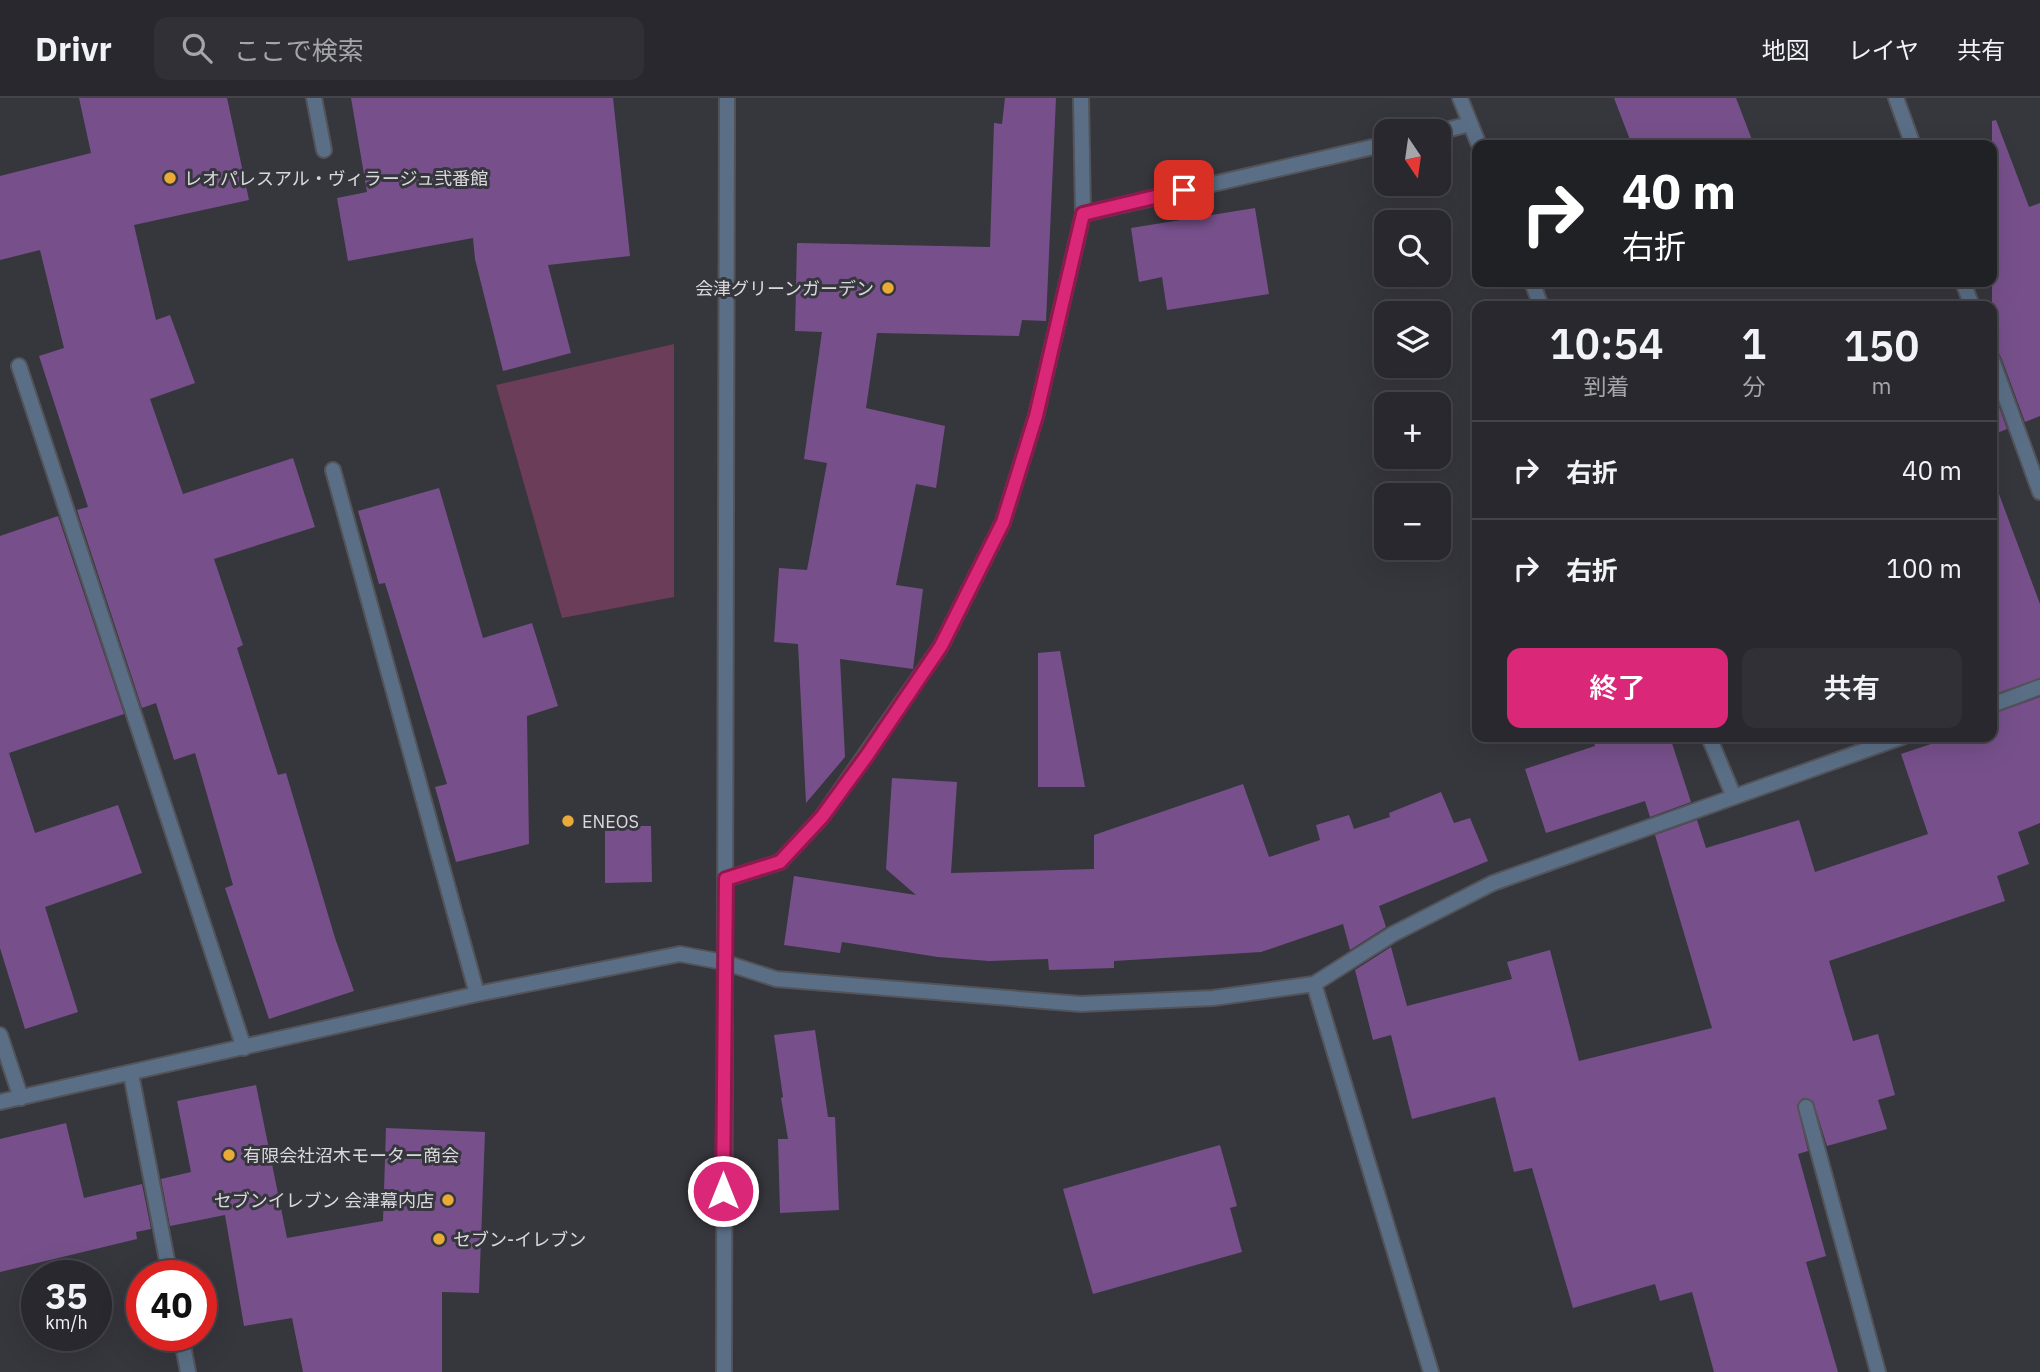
<!DOCTYPE html>
<html lang="ja">
<meta charset="utf-8">
<style>
:root{--surface:#28282e;--page:#303036;--text:#f1f3f6;--muted:#a5a6aa;--line:#44444a;--accent:#db2777}
body{margin:0;font-family:"IBM Plex Sans","Noto Sans JP",sans-serif;background:var(--page);color:var(--text);height:100vh;display:flex;flex-direction:column;font-size:26px;white-space:nowrap}
*{box-sizing:border-box;margin:0}
p{font-size:23px;color:var(--muted)}
.icon{flex:none;width:38px;height:38px;fill:none;stroke:currentColor;stroke-width:2;stroke-linecap:round;stroke-linejoin:round}
.map{position:relative;flex:1;overflow:hidden}
.details{position:absolute;left:1472px;top:203px;width:525px;height:441px;display:flex;flex-direction:column;background:var(--surface);border-radius:14px;box-shadow:0 7px 28px #0002,0 0 0 2px var(--line)}
.details>*{flex:none}
.top-card{position:absolute;left:1472px;top:42px;width:525px;height:147px;border-radius:14px;box-shadow:0 7px 28px #0002,0 0 0 2px var(--line);background:#202124;color:#fff;overflow:hidden}
.needle{width:46px;rotate:167deg}
.tools{position:absolute;left:1374px;top:21px;display:grid;gap:14px}
.tools a{display:grid;place-items:center;width:77px;height:77px;border-radius:14px;background:var(--surface);box-shadow:0 7px 28px #0002,0 0 0 2px var(--line);font-size:35px}
.speed{position:absolute;left:21px;top:1162px;display:flex;gap:14px;font-size:35px;font-weight:700;text-align:center}
.speed>*{display:grid;place-content:center;width:91px;height:91px;border-radius:50%;background:var(--surface);box-shadow:0 7px 28px #0002,0 0 0 2px var(--line);line-height:1}
.speed small{font-size:18px;font-weight:400}
.speed .limit{border:10px solid #d22;background:#fff;color:#111}
.pin{position:absolute;display:grid;place-items:center;width:60px;height:60px;color:#fff;margin:-30px;border-radius:14px;box-shadow:0 4px 10px #0006}
.me{position:absolute;width:77px;margin:-38px;rotate:0deg;stroke-linejoin:round;filter:drop-shadow(0 0 5px #0008)}
.turn{display:flex;align-items:center;gap:24px;height:147px;padding:0 35px;font-size:32px}
.turn .icon{width:91px;height:91px;stroke-width:2.5}
.turn b{display:block;font-size:49px;line-height:60px}
.eta{display:flex;justify-content:space-evenly;align-items:center;height:119px;text-align:center}
.eta b{font-size:42px;font-weight:600;line-height:49px}
.action{display:flex;gap:14px;margin-top:auto;padding:14px 35px}
.action a{flex:1;height:80px;border-radius:14px;background:var(--accent);color:#fff;font-size:28px;font-weight:600;line-height:80px;text-align:center}
.action a+a{background:var(--page);color:var(--text)}
ul{padding:0;list-style:none}
li{display:flex;align-items:center;gap:21px;height:98px;padding:0 35px;border-top:2px solid var(--line)}
li div{flex:1}
li b{display:block;font-size:26px}
li em{font-style:normal}
header{display:flex;align-items:center;gap:42px;box-sizing:border-box;height:98px;padding:0 35px;background:var(--surface);border-bottom:2px solid var(--line)}
header strong{font-size:33px}
nav{display:flex;gap:38px;margin-inline-start:auto;font-size:24px}
.search{width:490px;height:63px;background:var(--page);display:flex;align-items:center;gap:18px;box-sizing:border-box;padding:0 24px;border-radius:14px;color:var(--muted);font-size:26px}
.map>svg:first-child{display:block}
.green{fill:#6b3d58}
.building{fill:#77508b}
.lines{fill:none;stroke-linecap:round;stroke-linejoin:round}
.minor-casing{stroke:#53535a;stroke-width:18}
.tertiary-casing{stroke:#53535a;stroke-width:18}
.minor{stroke:#5a6f86;stroke-width:14}
.tertiary{stroke:#5a6f86;stroke-width:14}
.route-casing{stroke:#8e194d;stroke-width:18}
.route{stroke:#db2777;stroke-width:12}
.poi-dot{fill:#eaaa38;stroke:#36363d;stroke-width:2.5}
.labels{text-anchor:middle;dominant-baseline:central;stroke-width:6;stroke-linejoin:round;paint-order:stroke}
.poi-label{font-size:18px;fill:#d9d9dd;stroke:#36363d;text-anchor:start}
</style>
<header>
<strong>Drivr</strong>
<div class="search"><svg class="icon" aria-label="search" viewBox="0 0 24 24"><circle cx="10" cy="10" r="6"/><path d="M15 15l6 6"/></svg>ここで検索</div>
<nav><a>地図</a><a>レイヤ</a><a>共有</a></nav>
</header>
<div class="map">
<svg width="2040" height="1274" viewBox="0 0 2040 1274">
<rect width="100%" height="100%" fill="#36363d"/>
<path class="green" d="M 674,246 L 674,499 L 562,520 L 496,287 Z"/>
<path class="building" d="M 79,0 L 227,0 L 249,102 L 134,127 L 156,222 L 170,217 L 195,285 L 150,301 L 183,396 L 293,360 L 315,429 L 214,461 L 243,547 L 237,550 L 278,677 L 286,675 L 335,840 L 354,893 L 269,921 L 225,790 L 233,787 L 195,655 L 174,662 L 156,605 L 142,610 L 77,412 L 88,409 L 39,258 L 64,250 L 40,152 L 0,162 L 0,78 L 91,55 Z
M 351,0 L 613,0 L 630,158 L 548,167 L 571,255 L 503,273 L 475,161 L 473,140 L 348,163 L 337,100 L 367,94 Z
M 1005,0 L 1056,0 L 1046,223 L 1022,222 L 1019,238 L 877,235 L 866,310 L 945,328 L 936,390 L 916,386 L 896,487 L 923,491 L 913,571 L 840,561 L 845,659 L 806,705 L 798,546 L 774,544 L 779,470 L 807,472 L 827,365 L 804,361 L 822,234 L 795,233 L 797,145 L 990,149 L 994,25 L 1002,26 Z
M 1614,0 L 1736,0 L 1754,47 L 1632,47 Z
M 1996,22 L 2029,109 L 2040,105 L 2040,318 L 2025,324 L 2001,259 L 1998,254 L 1992,253 L 1992,23 Z
M 1255,110 L 1269,196 L 1167,212 L 1162,179 L 1139,184 L 1131,130 Z
M 1992,289 L 2007,331 L 1992,337 Z
M 1996,388 L 2040,506 L 2040,580 L 1992,597 L 1992,389 Z
M 439,390 L 483,540 L 532,525 L 558,608 L 527,618 L 529,746 L 456,764 L 435,689 L 447,686 L 385,485 L 379,486 L 358,413 Z
M 58,418 L 124,616 L 9,655 L 35,735 L 118,707 L 142,775 L 45,809 L 78,914 L 25,931 L 0,850 L 0,438 Z
M 1060,553 L 1085,689 L 1038,689 L 1038,555 Z
M 2040,599 L 2040,725 L 2018,734 L 2029,766 L 1997,778 L 2005,803 L 1829,863 L 1853,943 L 1878,936 L 1895,997 L 1878,1002 L 1887,1031 L 1827,1048 L 1813,1003 L 1803,1000 L 1797,1007 L 1808,1053 L 1798,1056 L 1826,1158 L 1806,1164 L 1838,1274 L 1714,1274 L 1692,1194 L 1660,1203 L 1655,1186 L 1573,1210 L 1532,1070 L 1514,1074 L 1495,999 L 1412,1021 L 1391,937 L 1373,942 L 1355,872 L 1391,849 L 1407,908 L 1512,881 L 1507,864 L 1550,852 L 1579,963 L 1712,930 L 1655,737 L 1697,722 L 1706,750 L 1799,722 L 1815,774 L 1928,736 L 1901,656 L 1952,639 L 1992,639 L 1992,616 Z
M 1592,639 L 1670,639 L 1691,704 L 1650,719 L 1645,703 L 1546,735 L 1525,671 L 1595,648 Z
M 892,680 L 957,684 L 951,775 L 1094,771 L 1094,737 L 1243,686 L 1269,759 L 1320,742 L 1316,727 L 1349,717 L 1354,731 L 1390,719 L 1389,715 L 1441,694 L 1454,725 L 1470,720 L 1488,763 L 1379,808 L 1386,829 L 1350,852 L 1343,826 L 1261,854 L 1114,863 L 1114,870 L 1049,872 L 1048,861 L 989,863 L 938,859 L 842,844 L 840,855 L 784,847 L 794,778 L 916,797 L 886,771 Z
M 605,728 L 651,728 L 652,784 L 605,785 Z
M 815,932 L 828,1019 L 835,1019 L 839,1112 L 780,1115 L 778,1041 L 788,1041 L 781,1000 L 783,999 L 774,937 Z
M 256,987 L 287,1140 L 383,1123 L 386,1030 L 485,1034 L 479,1195 L 442,1194 L 442,1274 L 303,1274 L 292,1220 L 244,1228 L 225,1117 L 170,1128 L 161,1081 L 191,1074 L 177,1003 Z
M 66,1025 L 84,1100 L 142,1086 L 151,1131 L 136,1134 L 137,1141 L 0,1174 L 0,1041 Z
M 1220,1047 L 1237,1108 L 1230,1110 L 1242,1154 L 1093,1196 L 1063,1091 Z"/>
<g class="lines">
<g class="minor-casing">
<path id="minor" d="M 314,0 L 324,52
M 1460,0 L 1479,47
M 1896,0 L 1913,47
M 1438,34 L 1470,26
M 1083,116 L 1386,46
M 1532,184 L 1541,208
M 1963,184 L 1972,208
M 1992,262 L 2040,394
M 19,268 L 244,950
M 333,372 L 477,896
M 1992,607 L 2040,589
M 1709,639 L 1734,699
M 726,781 L 780,764 L 822,719 L 941,548 L 1003,424 L 1036,318 L 1083,116 L 1081,0
M 1314,886 L 1431,1274
M 0,937 L 21,1000
M 131,976 L 170,1178
M 0,1004 L 477,896 L 680,856 L 723,864 L 776,881 L 1081,906 L 1213,900 L 1314,886 L 1393,836 L 1493,785 L 1902,639
M 1806,1009 L 1878,1274
M 181,1237 L 188,1274"/>
</g>
<g class="tertiary-casing">
<path id="tertiary" d="M 724,1274 L 727,0"/>
</g>
<use href="#minor" class="minor"/>
<use href="#tertiary" class="tertiary"/>
</g>
<g class="lines">
<g class="route-casing">
<path id="route" d="M 723,1093 L 726,781 L 780,764 L 822,719 L 868,656 L 941,548 L 1003,424 L 1036,318 L 1083,116 L 1184,92"/>
</g>
<use href="#route" class="route"/>
</g>
<g class="poi-dot">
<circle cx="170" cy="80" r="7"/>
<circle cx="888" cy="190" r="7"/>
<circle cx="568" cy="723" r="7"/>
<circle cx="229" cy="1057" r="7"/>
<circle cx="448" cy="1102" r="7"/>
<circle cx="439" cy="1141" r="7"/>
</g>
<g class="labels">
<g class="poi-label">
<text x="184" y="80">レオパレスアル・ヴィラージュ弐番館</text>
<text x="874" y="190" text-anchor="end">会津グリーンガーデン</text>
<text x="582" y="723">ENEOS</text>
<text x="243" y="1057">有限会社沼木モーター商会</text>
<text x="434" y="1102" text-anchor="end">セブンイレブン 会津幕内店</text>
<text x="453" y="1141">セブン-イレブン</text>
</g>
</g>
</svg>
<div class="tools">
<a><svg class="needle" viewBox="-14 -14 28 28"><path d="M0-13l5 13h-10z" fill="#e53935"/><path d="M0 13l5-13h-10z" fill="#a5a6aa"/></svg></a>
<a><svg class="icon" aria-label="search" viewBox="0 0 24 24"><circle cx="10" cy="10" r="6"/><path d="M15 15l6 6"/></svg></a>
<a><svg class="icon" aria-label="layers" viewBox="0 0 24 24"><path d="M12 4l9 5-9 5-9-5zM3 14l9 5 9-5"/></svg></a>
<a>+</a>
<a>−</a>
</div>
<div class="speed"><div>35<small>km/h</small></div><div class="limit">40</div></div>
<div class="pin" style="left:1184px;top:92px;background:#d93025"><svg class="icon" aria-label="arrive" viewBox="0 0 24 24"><path d="M6 21V4h12l-3 4 3 4H6"/></svg></div>
<svg class="me" style="left:723px;top:1093px" viewBox="-20 -20 40 40"><circle r="17" fill="#db2777" stroke="#fff" stroke-width="3"/><path d="M0-11L8 9 0 5-8 9z" fill="#fff"/></svg>
<div class="top-card">
<div class="turn"><svg class="icon" aria-label="right" viewBox="0 0 24 24"><path d="M7 20v-9h11M14 6l5 5-5 5"/></svg><div><b>40 m</b>右折</div></div>
</div>
<section class="details">
<div class="eta">
<div><b>10:54</b><p>到着</p></div>
<div><b>1</b><p>分</p></div>
<div><b>150</b><p>m</p></div>
</div>
<ul>
<li><svg class="icon" aria-label="right" viewBox="0 0 24 24"><path d="M7 20v-9h11M14 6l5 5-5 5"/></svg><div><b>右折</b></div><em>40 m</em></li>
<li><svg class="icon" aria-label="right" viewBox="0 0 24 24"><path d="M7 20v-9h11M14 6l5 5-5 5"/></svg><div><b>右折</b></div><em>100 m</em></li>
</ul>
<div class="action"><a>終了</a><a>共有</a></div>
</section>
</div>
